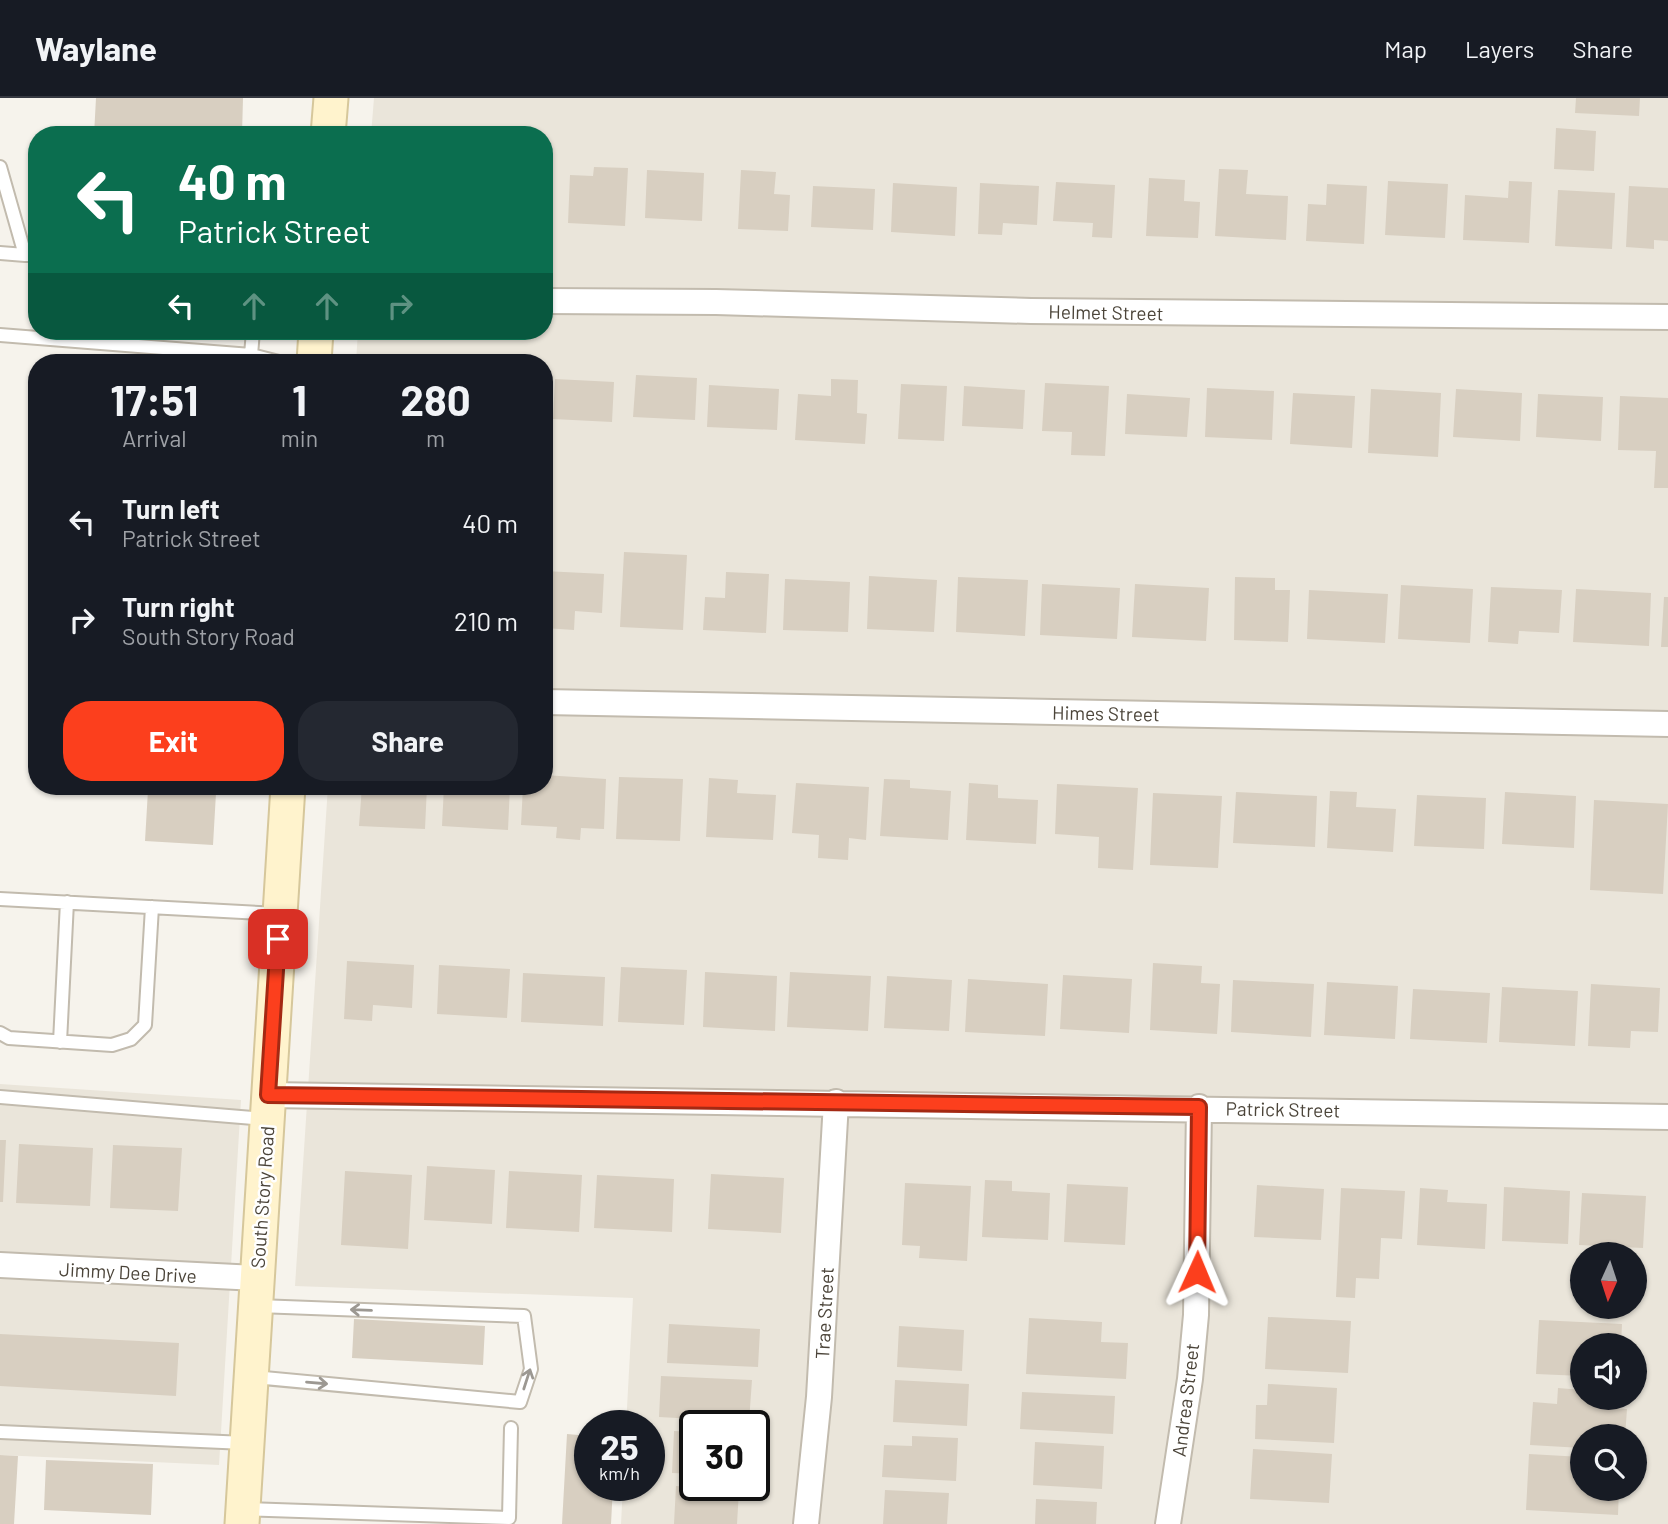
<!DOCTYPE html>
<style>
:root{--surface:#171b24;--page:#242831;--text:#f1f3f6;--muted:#9ea1a6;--line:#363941;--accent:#fc3f1d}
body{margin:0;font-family:Barlow,sans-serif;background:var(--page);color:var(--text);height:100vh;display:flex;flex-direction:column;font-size:26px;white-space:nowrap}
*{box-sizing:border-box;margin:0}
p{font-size:23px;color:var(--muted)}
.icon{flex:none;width:38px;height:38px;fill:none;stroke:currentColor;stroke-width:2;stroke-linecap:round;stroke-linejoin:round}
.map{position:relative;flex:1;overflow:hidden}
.sheet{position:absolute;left:28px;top:256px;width:525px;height:441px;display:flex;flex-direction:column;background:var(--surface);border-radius:28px;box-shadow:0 2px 5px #0004}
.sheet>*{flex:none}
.top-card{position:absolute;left:28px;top:28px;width:525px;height:214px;border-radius:28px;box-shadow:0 2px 5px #0004;background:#0b6e4f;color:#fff;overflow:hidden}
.needle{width:46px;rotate:183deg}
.fabs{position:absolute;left:1570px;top:1144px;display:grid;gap:14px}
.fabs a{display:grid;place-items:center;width:77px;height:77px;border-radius:50%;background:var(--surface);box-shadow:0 2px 5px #0004;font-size:35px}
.speed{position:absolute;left:574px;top:1312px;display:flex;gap:14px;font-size:35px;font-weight:700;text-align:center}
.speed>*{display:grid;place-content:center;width:91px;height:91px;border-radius:50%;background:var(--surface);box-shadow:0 2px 5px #0004;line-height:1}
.speed small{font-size:18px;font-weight:400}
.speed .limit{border:4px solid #111;border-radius:10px;background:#fff;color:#111}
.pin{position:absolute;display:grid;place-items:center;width:60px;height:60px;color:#fff;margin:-30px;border-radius:14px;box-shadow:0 4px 10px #0006}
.me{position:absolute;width:77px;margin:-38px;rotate:1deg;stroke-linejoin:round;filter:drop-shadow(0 0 5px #0008)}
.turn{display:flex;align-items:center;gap:24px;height:147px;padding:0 35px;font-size:32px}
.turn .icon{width:91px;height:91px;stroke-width:2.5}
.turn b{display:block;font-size:49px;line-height:60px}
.lanes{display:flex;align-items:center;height:66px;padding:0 35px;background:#0003;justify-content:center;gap:35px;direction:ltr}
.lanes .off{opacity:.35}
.eta{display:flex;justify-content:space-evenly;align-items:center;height:119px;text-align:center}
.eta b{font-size:42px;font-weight:700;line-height:49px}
.button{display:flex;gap:14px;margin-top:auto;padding:14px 35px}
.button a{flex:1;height:80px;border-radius:28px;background:var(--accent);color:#fff;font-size:28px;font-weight:700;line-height:80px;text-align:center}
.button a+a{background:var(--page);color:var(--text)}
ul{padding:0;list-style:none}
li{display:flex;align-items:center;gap:21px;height:98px;padding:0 35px}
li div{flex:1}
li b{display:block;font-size:26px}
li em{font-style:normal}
header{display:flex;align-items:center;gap:42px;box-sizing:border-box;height:98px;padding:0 35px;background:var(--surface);border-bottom:2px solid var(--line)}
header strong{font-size:33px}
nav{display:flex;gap:38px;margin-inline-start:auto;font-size:24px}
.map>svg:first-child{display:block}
.residential{fill:#eae5da;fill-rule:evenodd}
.building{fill:#d8cfc1}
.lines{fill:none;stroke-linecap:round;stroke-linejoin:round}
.service-casing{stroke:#c2bbae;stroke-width:16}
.minor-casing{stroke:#c2bbae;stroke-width:28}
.secondary-casing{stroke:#d6c79b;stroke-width:37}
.service{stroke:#fff;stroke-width:12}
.minor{stroke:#fff;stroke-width:24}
.secondary{stroke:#fff3cd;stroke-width:33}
.oneway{stroke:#9c9892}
.route-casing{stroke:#a42913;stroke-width:18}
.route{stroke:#fc3f1d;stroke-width:12}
.labels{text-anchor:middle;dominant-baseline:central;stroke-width:5;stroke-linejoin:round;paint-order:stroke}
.street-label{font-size:19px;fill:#4b4439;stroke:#fff}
</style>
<header>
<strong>Waylane</strong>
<nav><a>Map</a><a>Layers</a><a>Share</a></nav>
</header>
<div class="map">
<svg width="1668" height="1426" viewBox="0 0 1668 1426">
<rect width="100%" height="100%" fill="#f6f3ec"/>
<path class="residential" d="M 374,0 L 1668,0 L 1668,1426 L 621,1426 L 623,1388 L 649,1388 L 649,1328 L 626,1328 L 633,1200 L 295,1188 L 328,688 L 544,688 L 544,264 L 356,264 L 358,233 L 544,233 L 544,37 L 371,37 ZM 1582,1157 L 1634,1157 L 1634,1209 L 1582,1209 ZM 1582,1248 L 1634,1248 L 1634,1300 L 1582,1300 ZM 695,1328 L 754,1328 L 754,1388 L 695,1388 ZM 1582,1339 L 1634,1339 L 1634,1391 L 1582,1391 Z
M 0,986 L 241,1002 L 219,1367 L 0,1357 Z"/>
<path class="building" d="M 96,0 L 243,0 L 242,37 L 94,37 Z
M 1576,0 L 1640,0 L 1639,18 L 1575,15 Z
M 1556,30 L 1596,33 L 1594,73 L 1554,71 Z
M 594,69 L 628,70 L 625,128 L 568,125 L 570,77 L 593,78 Z
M 1219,71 L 1248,72 L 1246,96 L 1288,98 L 1286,142 L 1215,138 Z
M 647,72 L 704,75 L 702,123 L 645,120 Z
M 741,72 L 776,74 L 774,96 L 790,97 L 788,133 L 738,131 Z
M 1149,80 L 1185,82 L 1184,103 L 1200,104 L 1198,140 L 1146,138 Z
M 1388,83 L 1448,86 L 1445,140 L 1385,137 Z
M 1509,83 L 1532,84 L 1529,145 L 1463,142 L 1465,97 L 1508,100 Z
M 1056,84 L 1115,87 L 1112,140 L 1092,139 L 1093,125 L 1053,123 Z
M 893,85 L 957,89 L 955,138 L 891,134 Z
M 980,85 L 1039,88 L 1037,127 L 1003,125 L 1002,137 L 978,136 Z
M 1327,86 L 1367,88 L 1364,146 L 1306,143 L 1308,106 L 1326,107 Z
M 544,88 L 548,89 L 546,110 L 544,110 Z
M 813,88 L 875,91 L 873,132 L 811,129 Z
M 1629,88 L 1668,90 L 1668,143 L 1654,142 L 1654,151 L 1626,149 Z
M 1558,92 L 1615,95 L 1612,151 L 1555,148 Z
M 636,277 L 697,280 L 695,322 L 633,319 Z
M 555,281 L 614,284 L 612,324 L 553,321 Z
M 831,281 L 858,282 L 857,315 L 867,316 L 865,346 L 795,342 L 798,296 L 831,298 Z
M 1045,285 L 1109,288 L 1105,358 L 1071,357 L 1072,334 L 1042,333 Z
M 901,286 L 947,288 L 944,343 L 898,341 Z
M 709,287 L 779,291 L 777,332 L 707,329 Z
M 964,288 L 1025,292 L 1023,331 L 962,328 Z
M 1207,290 L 1274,293 L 1272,342 L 1205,339 Z
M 1371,291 L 1441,295 L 1438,359 L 1368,355 Z
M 1456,291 L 1522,295 L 1520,343 L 1453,339 Z
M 1293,295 L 1355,298 L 1352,350 L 1290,346 Z
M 1127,296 L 1190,300 L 1187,339 L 1125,336 Z
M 1538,296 L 1603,299 L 1601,343 L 1536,339 Z
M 1620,298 L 1668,300 L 1668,390 L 1654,390 L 1656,353 L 1618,352 Z
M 624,454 L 687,457 L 683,532 L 620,529 Z
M 544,473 L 604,476 L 602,515 L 575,513 L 574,532 L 544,530 Z
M 726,474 L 769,476 L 766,535 L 703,532 L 705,499 L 725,500 Z
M 869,478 L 937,482 L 934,534 L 867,531 Z
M 958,479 L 1028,482 L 1025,538 L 956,534 Z
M 1235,479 L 1275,480 L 1275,492 L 1290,492 L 1288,544 L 1234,542 Z
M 785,481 L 850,484 L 848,534 L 783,532 Z
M 1042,486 L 1120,490 L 1117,541 L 1040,537 Z
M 1135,486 L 1209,490 L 1206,543 L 1132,539 Z
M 1401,487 L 1473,491 L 1470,545 L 1398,541 Z
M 1491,489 L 1562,492 L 1559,535 L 1519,533 L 1518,546 L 1488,544 Z
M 1576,491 L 1651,495 L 1649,548 L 1573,544 Z
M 1309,492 L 1388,496 L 1385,545 L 1307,541 Z
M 1664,499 L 1668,499 L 1668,549 L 1661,549 Z
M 544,677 L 606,681 L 604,731 L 581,730 L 580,742 L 556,740 L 557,729 L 521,727 L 523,688 L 544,688 Z
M 619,679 L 683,681 L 680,743 L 616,741 Z
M 709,680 L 738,682 L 737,695 L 776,697 L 773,742 L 706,739 Z
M 884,681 L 910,682 L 910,690 L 951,693 L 948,742 L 880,738 Z
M 796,685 L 869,689 L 866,742 L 849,740 L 848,762 L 818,760 L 819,737 L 792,735 Z
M 969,685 L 998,687 L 998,700 L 1038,702 L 1036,746 L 966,742 Z
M 1057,686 L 1138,690 L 1133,772 L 1098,770 L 1099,739 L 1055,736 Z
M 362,688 L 427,688 L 425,731 L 359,728 Z
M 444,688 L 510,688 L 508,732 L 442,728 Z
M 148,692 L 216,695 L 213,747 L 145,743 Z
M 1330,693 L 1357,694 L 1356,709 L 1396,711 L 1393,754 L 1327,750 Z
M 1236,694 L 1317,698 L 1315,749 L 1233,745 Z
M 1505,694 L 1576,698 L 1574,750 L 1502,746 Z
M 1153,695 L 1222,698 L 1218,770 L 1150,767 Z
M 1417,697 L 1486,700 L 1484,751 L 1414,748 Z
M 1594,702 L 1668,706 L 1663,796 L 1590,792 Z
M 347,863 L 414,867 L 412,910 L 373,907 L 372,923 L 344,921 Z
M 1153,865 L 1202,868 L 1201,885 L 1220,886 L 1217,936 L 1150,932 Z
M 439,867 L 510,871 L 507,920 L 437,916 Z
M 621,869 L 687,872 L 684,927 L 618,924 Z
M 705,874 L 777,878 L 775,933 L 703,929 Z
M 790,874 L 871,878 L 868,933 L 787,929 Z
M 523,875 L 605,879 L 603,928 L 521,924 Z
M 1063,877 L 1132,881 L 1129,935 L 1060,931 Z
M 887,878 L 952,882 L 949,933 L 884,930 Z
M 968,881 L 1048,886 L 1045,938 L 965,934 Z
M 1233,882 L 1314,886 L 1311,939 L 1231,934 Z
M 1327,884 L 1398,888 L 1395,941 L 1324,937 Z
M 1591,886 L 1660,890 L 1658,934 L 1631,933 L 1630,950 L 1588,948 Z
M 1502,889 L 1578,893 L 1575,948 L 1499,944 Z
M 1413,891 L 1490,895 L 1487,945 L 1410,941 Z
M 0,1042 L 6,1042 L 3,1104 L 0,1104 Z
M 19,1046 L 93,1050 L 90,1108 L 16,1105 Z
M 113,1047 L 182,1050 L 178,1113 L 110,1110 Z
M 427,1068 L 495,1072 L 492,1126 L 424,1122 Z
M 345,1073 L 412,1077 L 408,1151 L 341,1147 Z
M 509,1073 L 582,1077 L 579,1134 L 506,1130 Z
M 711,1076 L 784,1080 L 781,1135 L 708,1131 Z
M 597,1077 L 674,1081 L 672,1134 L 594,1130 Z
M 985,1082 L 1012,1083 L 1012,1093 L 1050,1095 L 1048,1142 L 982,1139 Z
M 905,1085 L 971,1088 L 967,1163 L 919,1160 L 920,1148 L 902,1147 Z
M 1067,1086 L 1128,1089 L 1125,1147 L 1064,1144 Z
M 1257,1087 L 1324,1091 L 1321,1142 L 1254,1139 Z
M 1504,1089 L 1570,1093 L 1568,1146 L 1502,1143 Z
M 1341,1090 L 1405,1093 L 1402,1141 L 1381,1140 L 1379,1181 L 1356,1180 L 1355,1200 L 1336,1199 Z
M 1420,1090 L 1448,1092 L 1447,1104 L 1487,1106 L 1485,1151 L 1417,1147 Z
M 1582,1095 L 1646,1098 L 1643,1150 L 1579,1147 Z
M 1268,1219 L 1351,1223 L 1348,1275 L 1265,1271 Z
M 1029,1220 L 1102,1224 L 1101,1244 L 1128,1245 L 1126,1281 L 1026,1276 Z
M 354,1221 L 485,1228 L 483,1267 L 352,1260 Z
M 1539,1222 L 1622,1226 L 1621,1248 L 1582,1248 L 1582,1278 L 1536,1276 Z
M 669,1226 L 760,1231 L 758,1269 L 667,1265 Z
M 899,1228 L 964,1232 L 962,1273 L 897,1269 Z
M 0,1236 L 179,1245 L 176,1298 L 0,1288 Z
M 661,1278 L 752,1282 L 749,1324 L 659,1319 Z
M 895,1282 L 969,1286 L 967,1328 L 893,1324 Z
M 1268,1286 L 1337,1290 L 1334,1345 L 1255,1341 L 1256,1307 L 1267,1307 Z
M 1558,1290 L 1582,1292 L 1582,1300 L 1596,1300 L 1596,1309 L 1627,1311 L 1625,1339 L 1582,1339 L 1582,1350 L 1530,1347 L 1533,1304 L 1557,1306 Z
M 1022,1294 L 1115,1298 L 1113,1336 L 1020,1331 Z
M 674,1333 L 695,1334 L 695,1376 L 672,1375 Z
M 567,1336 L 590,1338 L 590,1388 L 613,1388 L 611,1426 L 562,1426 Z
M 912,1338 L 958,1340 L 956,1383 L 882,1379 L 884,1347 L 912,1348 Z
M 1035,1344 L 1104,1348 L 1102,1391 L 1033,1387 Z
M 1253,1351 L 1332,1356 L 1329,1405 L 1250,1401 Z
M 1529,1356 L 1582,1359 L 1582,1391 L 1619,1391 L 1618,1417 L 1526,1412 Z
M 0,1357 L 18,1358 L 14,1426 L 0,1426 Z
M 46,1362 L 153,1366 L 151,1417 L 44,1412 Z
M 676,1388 L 739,1392 L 737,1426 L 674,1426 Z
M 885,1392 L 949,1395 L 947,1426 L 883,1426 Z
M 1036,1401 L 1097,1404 L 1096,1426 L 1035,1426 Z"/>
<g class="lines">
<g class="service-casing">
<path id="service" d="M 0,69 L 25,157 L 37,157
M 0,155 L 25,157
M 253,233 L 251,257 L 279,264
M 0,237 L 251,257
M 0,801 L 279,816
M 0,935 L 9,940 L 112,947 L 131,941 L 145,927 L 152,809
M 60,944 L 67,804
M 0,999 L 266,1021
M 253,1279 L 520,1304 L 531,1271 L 524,1218 L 258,1208
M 0,1334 L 245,1345
M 243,1411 L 509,1420 L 511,1330"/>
</g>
<g class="minor-casing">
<path id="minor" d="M 544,203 L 716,204 L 1031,213 L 1668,219
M 544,604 L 1668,626
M 269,997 L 1668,1019
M 0,1167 L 257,1180
M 806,1426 L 819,1299 L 836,1004
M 1168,1426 L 1190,1281 L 1196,1217 L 1199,1009"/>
</g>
<g class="secondary-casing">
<path id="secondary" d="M 328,37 L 331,0
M 314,264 L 316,233
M 242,1426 L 288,688"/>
</g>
<use href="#service" class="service"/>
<use href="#minor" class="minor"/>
<use href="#secondary" class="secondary"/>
</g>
<defs><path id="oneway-shaft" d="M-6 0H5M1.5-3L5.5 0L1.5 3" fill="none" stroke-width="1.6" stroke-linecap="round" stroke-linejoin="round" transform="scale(1.75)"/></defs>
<g class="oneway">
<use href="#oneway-shaft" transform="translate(361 1212) rotate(-178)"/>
<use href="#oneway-shaft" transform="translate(527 1281) rotate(-72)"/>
<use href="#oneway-shaft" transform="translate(317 1285) rotate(5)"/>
</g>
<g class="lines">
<g class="route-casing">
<path id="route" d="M 278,841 L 268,997 L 1199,1009 L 1197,1174"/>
</g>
<use href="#route" class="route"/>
</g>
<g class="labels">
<g class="street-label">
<text transform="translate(1106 214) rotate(1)">Helmet Street</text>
<text transform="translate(1106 615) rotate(1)">Himes Street</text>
<text transform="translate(1283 1011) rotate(1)">Patrick Street</text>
<text transform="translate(262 1099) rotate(-86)">South Story Road</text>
<text transform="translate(128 1174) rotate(3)">Jimmy Dee Drive</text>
<text transform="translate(824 1215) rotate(-87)">Trae Street</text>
<text transform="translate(1185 1302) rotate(-83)">Andrea Street</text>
</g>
</g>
</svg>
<div class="fabs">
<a><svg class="needle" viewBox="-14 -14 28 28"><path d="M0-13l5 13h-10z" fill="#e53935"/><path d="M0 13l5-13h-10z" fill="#9ea1a6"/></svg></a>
<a><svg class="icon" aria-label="sound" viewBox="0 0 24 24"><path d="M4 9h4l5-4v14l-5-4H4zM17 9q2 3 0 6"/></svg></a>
<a><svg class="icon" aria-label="search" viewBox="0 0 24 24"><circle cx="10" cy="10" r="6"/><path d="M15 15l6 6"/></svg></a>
</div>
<div class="speed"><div>25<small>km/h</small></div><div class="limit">30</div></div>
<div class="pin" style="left:278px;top:841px;background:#d93025"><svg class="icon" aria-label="arrive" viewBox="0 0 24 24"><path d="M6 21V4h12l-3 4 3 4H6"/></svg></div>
<svg class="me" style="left:1197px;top:1174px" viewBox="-20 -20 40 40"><path d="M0-17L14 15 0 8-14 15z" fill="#fc3f1d" stroke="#fff" stroke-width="4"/></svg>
<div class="top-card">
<div class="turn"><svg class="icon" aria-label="left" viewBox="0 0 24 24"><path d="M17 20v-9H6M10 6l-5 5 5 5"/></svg><div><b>40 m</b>Patrick Street</div></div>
<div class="lanes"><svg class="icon" aria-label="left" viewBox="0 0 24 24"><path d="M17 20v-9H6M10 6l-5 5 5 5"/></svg><svg class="icon off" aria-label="ahead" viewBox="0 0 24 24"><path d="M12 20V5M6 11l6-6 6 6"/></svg><svg class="icon off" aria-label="ahead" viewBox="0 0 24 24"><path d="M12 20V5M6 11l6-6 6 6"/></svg><svg class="icon off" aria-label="right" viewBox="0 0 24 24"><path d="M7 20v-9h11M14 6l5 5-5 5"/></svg></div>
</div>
<section class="sheet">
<div class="eta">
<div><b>17:51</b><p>Arrival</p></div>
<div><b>1</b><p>min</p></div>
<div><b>280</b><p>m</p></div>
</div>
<ul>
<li><svg class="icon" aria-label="left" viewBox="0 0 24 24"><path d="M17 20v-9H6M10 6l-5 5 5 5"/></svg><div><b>Turn left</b><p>Patrick Street</p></div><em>40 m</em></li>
<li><svg class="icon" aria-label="right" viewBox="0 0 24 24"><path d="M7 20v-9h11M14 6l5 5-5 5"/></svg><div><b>Turn right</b><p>South Story Road</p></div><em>210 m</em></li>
</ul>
<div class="button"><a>Exit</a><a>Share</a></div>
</section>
</div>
